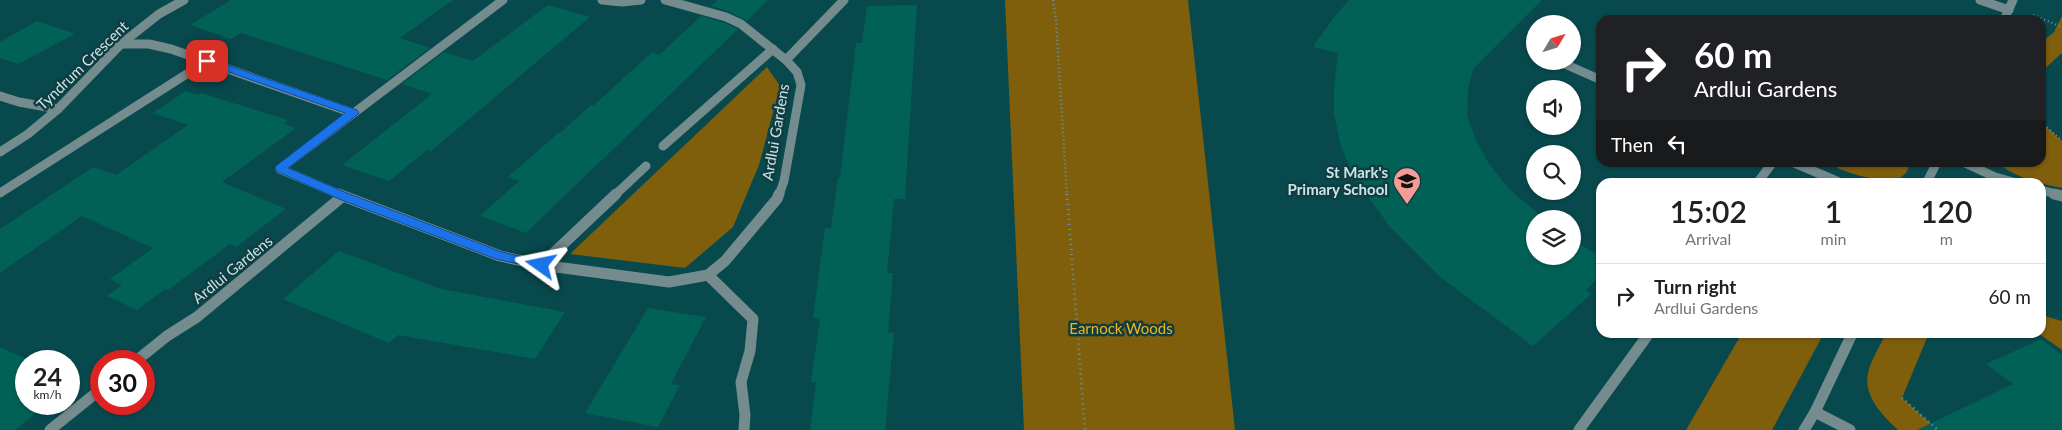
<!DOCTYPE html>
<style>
:root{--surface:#fff;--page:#f6f6f6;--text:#202124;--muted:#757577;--line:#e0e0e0}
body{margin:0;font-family:Lato,sans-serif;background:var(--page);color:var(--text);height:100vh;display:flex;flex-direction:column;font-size:19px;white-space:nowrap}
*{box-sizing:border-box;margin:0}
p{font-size:16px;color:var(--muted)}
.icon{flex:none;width:28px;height:28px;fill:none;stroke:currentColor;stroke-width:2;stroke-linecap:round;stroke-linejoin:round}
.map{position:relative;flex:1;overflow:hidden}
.side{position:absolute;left:1596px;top:178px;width:450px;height:160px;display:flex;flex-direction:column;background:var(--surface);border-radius:15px;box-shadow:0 1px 4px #0004}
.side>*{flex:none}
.hud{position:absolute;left:1596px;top:15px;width:450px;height:152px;border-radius:15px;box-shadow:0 1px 4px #0004;background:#202124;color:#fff;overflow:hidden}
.needle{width:32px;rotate:52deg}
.fabs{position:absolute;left:1526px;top:15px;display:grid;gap:10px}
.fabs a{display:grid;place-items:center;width:55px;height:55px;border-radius:50%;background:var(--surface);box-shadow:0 1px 4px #0004;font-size:25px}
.speed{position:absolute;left:15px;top:350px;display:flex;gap:10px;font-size:25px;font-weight:700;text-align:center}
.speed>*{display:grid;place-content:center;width:65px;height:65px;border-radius:50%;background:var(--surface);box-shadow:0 1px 4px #0004;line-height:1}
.speed small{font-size:12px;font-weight:400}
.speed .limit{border:8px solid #d22;background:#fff;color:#111}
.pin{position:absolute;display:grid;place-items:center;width:42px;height:42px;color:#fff;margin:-21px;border-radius:10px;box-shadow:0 2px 8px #0006}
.me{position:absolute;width:55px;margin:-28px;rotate:282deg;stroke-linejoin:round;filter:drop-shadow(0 0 4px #0008)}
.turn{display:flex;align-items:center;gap:18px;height:105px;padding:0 15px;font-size:22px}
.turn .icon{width:65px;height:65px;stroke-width:2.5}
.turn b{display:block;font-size:35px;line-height:42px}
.then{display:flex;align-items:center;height:48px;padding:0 15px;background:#0003;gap:10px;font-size:19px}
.eta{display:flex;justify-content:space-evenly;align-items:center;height:85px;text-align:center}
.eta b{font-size:30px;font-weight:600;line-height:35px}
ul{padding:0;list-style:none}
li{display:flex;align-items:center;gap:15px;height:65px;padding:0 15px;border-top:1px solid var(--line)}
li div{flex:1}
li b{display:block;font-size:19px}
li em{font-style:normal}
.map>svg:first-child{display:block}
.green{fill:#7f5e0c}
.building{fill:#026157}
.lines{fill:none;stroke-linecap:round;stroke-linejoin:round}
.path-far1{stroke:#67969a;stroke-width:2.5;stroke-dasharray:1 3;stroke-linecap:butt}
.path{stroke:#67969a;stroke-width:3;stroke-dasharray:1 4;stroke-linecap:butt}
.service-far1{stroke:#748c8e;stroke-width:9}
.service{stroke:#748c8e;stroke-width:11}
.minor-far1{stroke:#748c8e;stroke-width:9}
.minor{stroke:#748c8e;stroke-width:11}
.tertiary-far1{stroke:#748c8e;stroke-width:9}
.tertiary{stroke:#748c8e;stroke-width:11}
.route{fill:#1a73e8;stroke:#114b97}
.labels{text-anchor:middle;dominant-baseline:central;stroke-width:5;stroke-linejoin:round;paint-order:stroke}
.street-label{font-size:15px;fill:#c9e5e8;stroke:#103d41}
.poi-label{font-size:15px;font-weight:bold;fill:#c9e5e8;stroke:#103d41;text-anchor:end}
.park-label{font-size:15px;fill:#f0b41c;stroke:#103d41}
</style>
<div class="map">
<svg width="2062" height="430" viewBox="0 0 2062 430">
<rect width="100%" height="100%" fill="#08494e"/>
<path class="green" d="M 1005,0 L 1188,0 L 1235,430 L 1024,430 Z
M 2062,16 L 2062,53 L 2041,72 L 2041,43 L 2054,32 Z
M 767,67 L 780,86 L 759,165 L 733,227 L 685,268 L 570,254 Z
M 2041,122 L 2062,141 L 2062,188 C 2037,184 2017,177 1996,163 L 2041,162 Z
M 1840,163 L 1840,162 L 1911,163 L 1906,173 L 1898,180 C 1876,181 1857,176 1837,168 Z
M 2041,315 L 2062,321 L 2062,350 L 2038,333 L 2041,332 Z
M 1742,333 L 1824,333 L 1772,430 L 1686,430 Z
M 1886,333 L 1929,333 L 1902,398 L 1938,430 L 1898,430 C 1883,416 1863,396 1868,373 C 1871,359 1881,345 1886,333 Z"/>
<path class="building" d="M 231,0 L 453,0 L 400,38 L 430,48 L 387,80 L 241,33 L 231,39 L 190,25 Z
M 718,0 L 768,0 L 747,21 L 728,11 L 711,6 Z
M 1349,0 L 1542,0 L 1473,69 L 1468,89 L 1467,116 L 1476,140 L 1489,164 L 1509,189 L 1544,219 L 1535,219 L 1535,256 L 1572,256 L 1572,239 L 1601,257 L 1601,275 L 1586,290 L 1591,294 L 1533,346 L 1439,276 L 1390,227 L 1354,177 L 1341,146 L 1334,114 L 1334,89 L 1338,53 L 1313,47 L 1334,17 Z
M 548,5 L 590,17 L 431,151 L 427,150 L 389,181 L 342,165 L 432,94 L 402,84 L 444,52 L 473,61 Z
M 917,5 L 905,199 L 894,199 L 887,273 L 893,273 L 888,333 L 894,332 L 885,430 L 810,430 L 816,382 L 811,382 L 820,318 L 813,318 L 825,228 L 831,228 L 838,178 L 840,178 L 856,43 L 862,43 L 867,6 Z
M 701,16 L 724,23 L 738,29 L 526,233 L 480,216 L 519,181 L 508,177 L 558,133 L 560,133 L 591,105 L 593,106 L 652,52 L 659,55 Z
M 37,21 L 75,34 L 18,64 L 0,58 L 0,42 Z
M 186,91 L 198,95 L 201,93 L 288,120 L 284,124 L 296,128 L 222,182 L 286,209 L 236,247 L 230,244 L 168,290 L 165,289 L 137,310 L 107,296 L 122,285 L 110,279 L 153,248 L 82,216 L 0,273 L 0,229 L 93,167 L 116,175 L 188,125 L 153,113 Z
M 339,251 L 441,289 L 565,312 L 535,359 L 398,335 L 389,343 L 283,299 Z
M 648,308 L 706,317 L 671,384 L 680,385 L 658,427 L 585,413 Z
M 2041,339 L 2062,355 L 2062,430 L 1917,430 L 2013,384 L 1986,364 Z
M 0,347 L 31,361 L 26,361 L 26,404 L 47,404 L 15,430 L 0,430 Z"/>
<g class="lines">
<path class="path-far1" d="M 1053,0 L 1056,20 L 1067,195
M 2033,15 L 2062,27
M 2041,122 L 2062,141"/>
<path class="path" d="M 1067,194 L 1085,430
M 1902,398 L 1938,430"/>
<path class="service-far1" d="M 1532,50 L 1535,51
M 786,60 L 844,0
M 1558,61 L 1601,80
M 663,146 L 773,49
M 1792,162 L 1839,182
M 1758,182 L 1773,162
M 0,193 L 207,61
M 615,195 L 646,166"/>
<path class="service" d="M 541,265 L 616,194
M 1579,430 L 1650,332"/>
<path class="minor-far1" d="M 602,0 L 622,2 L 641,0
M 665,0 L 726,17 L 741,24 L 786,60 L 797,72 L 801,85 L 784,181 L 779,195
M 1980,0 L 2009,10
M 121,44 L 149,44 L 171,49 L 353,113
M 0,96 L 19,102 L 58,109
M 1963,162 L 1995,177 L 2013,182
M 2041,190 L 2059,195
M 341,195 L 280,169 L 503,0"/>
<path class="minor" d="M 338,194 L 500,256 L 541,265 L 669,282 L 708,275 L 725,261 L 777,199 L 779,194
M 2054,194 L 2062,196
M 708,275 L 753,319 L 750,351 L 741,382 L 745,415 L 744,430
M 136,361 L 167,336 L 197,317 L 343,196
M 1815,412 L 1850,430
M 50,430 L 101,389"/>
<path class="tertiary-far1" d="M 2004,20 L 2013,0
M 0,152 L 28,134 L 58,109 L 121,44 L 159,14 L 184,0
M 1927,182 L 1937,162"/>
<path class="tertiary" d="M 1804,430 L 1815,412 L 1853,332"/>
</g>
<path class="route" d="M 207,58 L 357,110 L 359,113 L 357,115 L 288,168 L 347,193 L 502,252 L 545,262 L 547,265 L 545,268 L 541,269 L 496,259 L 339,199 L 276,171 L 275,169 L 276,166 L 345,113 L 203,63 L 202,61 Z"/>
<defs>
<g id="school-pin" transform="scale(1.4375)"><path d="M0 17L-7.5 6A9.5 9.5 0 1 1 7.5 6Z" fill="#f59c96" stroke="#103d41"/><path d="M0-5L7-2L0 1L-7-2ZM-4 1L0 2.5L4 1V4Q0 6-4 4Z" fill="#111"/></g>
</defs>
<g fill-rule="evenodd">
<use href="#school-pin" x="1407" y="181"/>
</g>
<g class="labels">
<g class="street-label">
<text transform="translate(82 65) rotate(-44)">Tyndrum Crescent</text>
<text transform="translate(775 132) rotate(-80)">Ardlui Gardens</text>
<text transform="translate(232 269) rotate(-39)">Ardlui Gardens</text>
</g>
<g class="poi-label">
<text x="1388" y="172">St Mark's<tspan x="1388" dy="17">Primary School</tspan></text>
</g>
<g class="park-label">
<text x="1121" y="328">Earnock Woods</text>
</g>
</g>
</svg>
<div class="fabs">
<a><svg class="needle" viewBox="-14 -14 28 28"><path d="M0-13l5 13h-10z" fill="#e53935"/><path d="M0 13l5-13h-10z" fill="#757577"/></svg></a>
<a><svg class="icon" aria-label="sound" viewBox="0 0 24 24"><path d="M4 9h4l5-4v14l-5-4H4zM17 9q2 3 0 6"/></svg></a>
<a><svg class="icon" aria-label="search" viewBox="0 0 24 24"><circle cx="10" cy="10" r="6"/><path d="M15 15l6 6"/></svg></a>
<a><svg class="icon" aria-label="layers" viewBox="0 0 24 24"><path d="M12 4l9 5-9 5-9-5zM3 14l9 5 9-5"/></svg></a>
</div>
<div class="speed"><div>24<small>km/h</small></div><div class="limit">30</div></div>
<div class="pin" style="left:207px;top:61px;background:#d93025"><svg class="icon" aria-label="arrive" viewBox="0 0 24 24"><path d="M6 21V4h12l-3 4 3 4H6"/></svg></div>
<svg class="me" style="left:541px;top:265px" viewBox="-20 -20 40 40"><path d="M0-17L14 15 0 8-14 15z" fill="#1a73e8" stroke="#fff" stroke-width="4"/></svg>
<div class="hud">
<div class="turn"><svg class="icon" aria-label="right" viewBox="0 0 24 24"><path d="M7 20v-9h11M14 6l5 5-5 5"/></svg><div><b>60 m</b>Ardlui Gardens</div></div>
<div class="then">Then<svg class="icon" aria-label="left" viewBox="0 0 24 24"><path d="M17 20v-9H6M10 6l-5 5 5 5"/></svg></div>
</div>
<section class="side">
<div class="eta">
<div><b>15:02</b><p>Arrival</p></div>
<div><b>1</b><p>min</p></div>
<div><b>120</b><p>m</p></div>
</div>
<ul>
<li><svg class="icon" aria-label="right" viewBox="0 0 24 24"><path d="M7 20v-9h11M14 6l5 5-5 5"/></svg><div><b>Turn right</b><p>Ardlui Gardens</p></div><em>60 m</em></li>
</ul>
</section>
</div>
